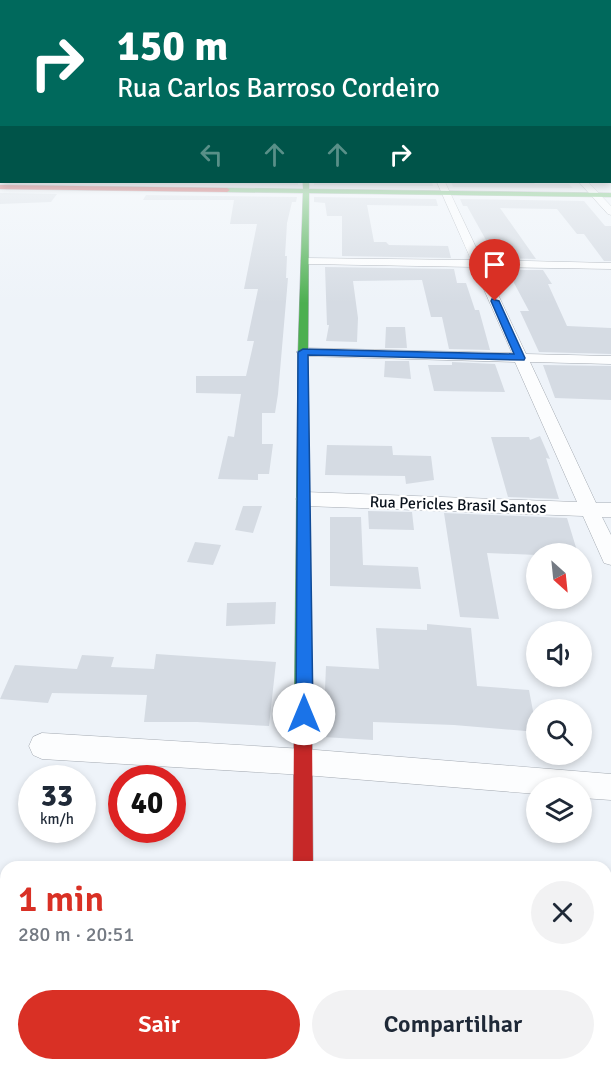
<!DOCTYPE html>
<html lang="pt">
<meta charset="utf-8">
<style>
:root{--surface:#fff;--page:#f2f2f3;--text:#1f2937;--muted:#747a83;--accent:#d93025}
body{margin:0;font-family:Signika,sans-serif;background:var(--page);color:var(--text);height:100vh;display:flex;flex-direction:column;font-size:22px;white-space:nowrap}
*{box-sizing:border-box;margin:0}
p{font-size:20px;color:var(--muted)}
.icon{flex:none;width:33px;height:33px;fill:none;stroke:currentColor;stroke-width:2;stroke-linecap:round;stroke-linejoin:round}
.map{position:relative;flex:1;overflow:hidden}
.panel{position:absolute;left:0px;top:861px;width:612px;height:210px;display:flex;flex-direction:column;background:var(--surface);border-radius:18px 18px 0 0;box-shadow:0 3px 9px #0003}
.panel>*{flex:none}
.hud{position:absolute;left:0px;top:0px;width:612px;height:183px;box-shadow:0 3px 9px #0003;background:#00695c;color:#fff;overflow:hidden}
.needle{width:39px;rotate:153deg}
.fabs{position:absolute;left:526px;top:543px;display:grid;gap:12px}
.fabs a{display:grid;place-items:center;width:66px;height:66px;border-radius:50%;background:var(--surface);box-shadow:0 3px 9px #0003;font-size:30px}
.speed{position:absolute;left:18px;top:765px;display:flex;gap:12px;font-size:30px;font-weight:700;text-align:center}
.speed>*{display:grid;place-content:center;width:78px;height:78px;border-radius:50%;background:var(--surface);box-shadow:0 3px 9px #0003;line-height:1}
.speed small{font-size:15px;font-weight:400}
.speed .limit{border:9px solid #d22;background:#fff;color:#111}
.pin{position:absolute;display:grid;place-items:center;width:51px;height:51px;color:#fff;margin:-62px -26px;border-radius:50% 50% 50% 0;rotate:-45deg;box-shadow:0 0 6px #0007}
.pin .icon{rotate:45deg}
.me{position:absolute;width:66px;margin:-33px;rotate:0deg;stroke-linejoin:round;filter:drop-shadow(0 0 4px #0008)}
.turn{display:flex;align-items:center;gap:21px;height:126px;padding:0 18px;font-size:27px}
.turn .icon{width:78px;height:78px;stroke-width:2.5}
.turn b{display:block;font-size:42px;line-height:51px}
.lanes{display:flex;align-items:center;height:57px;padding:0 18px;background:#0003;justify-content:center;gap:30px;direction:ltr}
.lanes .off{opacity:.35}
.round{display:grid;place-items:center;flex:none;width:63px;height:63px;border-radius:32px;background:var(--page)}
.headline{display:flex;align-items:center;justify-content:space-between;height:102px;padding:0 18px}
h1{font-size:36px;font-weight:600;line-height:45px;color:var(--accent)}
.primary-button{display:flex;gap:12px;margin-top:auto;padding:12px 18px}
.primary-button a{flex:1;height:69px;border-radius:36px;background:var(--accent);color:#fff;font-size:24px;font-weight:600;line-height:69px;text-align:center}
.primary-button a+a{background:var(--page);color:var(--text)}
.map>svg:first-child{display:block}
.building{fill:#d5dbe3}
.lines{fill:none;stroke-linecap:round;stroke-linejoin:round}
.street-casing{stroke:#a4aab2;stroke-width:1}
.fast-casing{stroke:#a4aab2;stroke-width:1}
.slow-casing{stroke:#a4aab2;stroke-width:1}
.jam-casing{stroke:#a4aab2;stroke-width:1}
.street{fill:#fcfdfe;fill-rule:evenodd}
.fast{fill:#4caf50;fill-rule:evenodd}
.slow{fill:#ffc107;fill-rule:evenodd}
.jam{fill:#c62828;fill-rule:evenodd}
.route{fill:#1a73e8;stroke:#114b97;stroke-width:1.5}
.labels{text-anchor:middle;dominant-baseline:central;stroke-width:4.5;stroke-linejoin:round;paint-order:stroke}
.street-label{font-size:16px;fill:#0a121c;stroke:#fff}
</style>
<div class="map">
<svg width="611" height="1071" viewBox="0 0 611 1071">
<rect width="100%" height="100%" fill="#eef3f9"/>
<path class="building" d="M 155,182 L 298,182 L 298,185 Z
M 314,182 L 432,182 L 433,186 L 314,185 Z
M 451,182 L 533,182 L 535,184 L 569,184 L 573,188 L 453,187 Z
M 0,193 L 57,194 L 51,202 L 0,204 Z
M 146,195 L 297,197 L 296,202 L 292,202 L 287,223 L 285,256 L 287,256 L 286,278 L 288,278 L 278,394 L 275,413 L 262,413 L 262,444 L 273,444 L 269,474 L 258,474 L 258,480 L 218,479 L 228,436 L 234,437 L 241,394 L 196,393 L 196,376 L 246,376 L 254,341 L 247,341 L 258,289 L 244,289 L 257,224 L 230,224 L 234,200 L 143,200 Z
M 314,197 L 436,199 L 438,206 L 367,205 L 374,242 L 386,242 L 389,245 L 448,246 L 451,258 L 342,256 L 342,216 L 327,216 L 325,203 L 314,202 Z
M 460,199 L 584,201 L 605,226 L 611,226 L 611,261 L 604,261 L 584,234 L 577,234 L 557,209 L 500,208 L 536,259 L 496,258 L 467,206 L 463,206 Z
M 325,267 L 454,269 L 457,283 L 466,283 L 475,310 L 479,310 L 490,350 L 449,349 L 442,317 L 431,317 L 422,280 L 353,281 L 358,318 L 357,342 L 326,341 L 329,325 L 327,325 Z
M 507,270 L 543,270 L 552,284 L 548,284 L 567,326 L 611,328 L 611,354 L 539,352 L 520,311 L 529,311 Z
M 386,327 L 405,327 L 407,348 L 385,348 Z
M 385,361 L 409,361 L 411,379 L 384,377 Z
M 452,362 L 495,364 L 505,392 L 434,391 L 428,365 L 452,365 Z
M 543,365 L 611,366 L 611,400 L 555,398 Z
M 540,436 L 550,459 L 546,458 L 559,499 L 508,497 L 491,437 L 529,437 L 530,440 Z
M 327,445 L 392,446 L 393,455 L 431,456 L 434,480 L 406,484 L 405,476 L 325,475 Z
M 243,506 L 262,506 L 253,533 L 235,530 Z
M 368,511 L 412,512 L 414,530 L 369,529 Z
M 444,513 L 567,518 L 578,554 L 537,555 L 487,553 L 499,619 L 460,617 Z
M 330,517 L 361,517 L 363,565 L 418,567 L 421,589 L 330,586 Z
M 195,542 L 221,545 L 213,565 L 187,562 Z
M 276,602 L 275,624 L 226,626 L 227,603 Z
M 427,624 L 471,628 L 477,686 L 529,690 L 537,732 L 454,725 L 373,722 L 373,740 L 323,737 L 326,666 L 379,669 L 376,628 L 427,630 Z
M 156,654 L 276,662 L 269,726 L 197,722 L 144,722 L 147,695 L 52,693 L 48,703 L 0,699 L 15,665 L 77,669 L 82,655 L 114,657 L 111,667 L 154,669 Z"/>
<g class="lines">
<g class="street-casing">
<path id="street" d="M 437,182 L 445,182 L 482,260 L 611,263 L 611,269 L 485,267 L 526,354 L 611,356 L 611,364 L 530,362 L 596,503 L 611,503 L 611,517 L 602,517 L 611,535 L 611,565 L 604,563 L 583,516 L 305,506 L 298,504 L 296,499 L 298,494 L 305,492 L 577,502 L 515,362 L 303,356 L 296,352 L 303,348 L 512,353 L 474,267 L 306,264 L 300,261 L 306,258 L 471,260 Z
M 579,182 L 588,182 L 611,206 L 611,215 L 608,214 Z
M 42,733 L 304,749 L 611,774 L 611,800 L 582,798 L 582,788 L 537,788 L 537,794 L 304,775 L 42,759 L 33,755 L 29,746 L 33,737 Z"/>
</g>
<g class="fast-casing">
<path id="fast" d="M 303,182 L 309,182 L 309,189 L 611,193 L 611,197 L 309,193 L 308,352 L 312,730 L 309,736 L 303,739 L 297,736 L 294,730 L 298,352 L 303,193 L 227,192 L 224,190 L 227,188 L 303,189 Z"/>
</g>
<g class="slow-casing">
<path id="slow" d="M 290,1065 L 314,1065 L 314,1071 L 290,1071 Z"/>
</g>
<g class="jam-casing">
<path id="jam" d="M 0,185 L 227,188 L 230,190 L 227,192 L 0,189 Z
M 303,721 L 309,724 L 312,730 L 313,867 L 293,867 L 294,730 L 297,724 Z"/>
</g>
<use href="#street" class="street"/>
<use href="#fast" class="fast"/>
<use href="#slow" class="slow"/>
<use href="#jam" class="jam"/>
</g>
<linearGradient id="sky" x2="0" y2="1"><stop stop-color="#a9bcc2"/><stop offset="0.5" stop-color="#f7fafc"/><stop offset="1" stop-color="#f7fafc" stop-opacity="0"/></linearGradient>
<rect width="611" height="303" fill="url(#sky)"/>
<path class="route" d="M 492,299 L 499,301 L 525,358 L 524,360 L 308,355 L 313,714 L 311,720 L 304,723 L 298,720 L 296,714 L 298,352 L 303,349 L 514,354 L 491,301 Z"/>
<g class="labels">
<g class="street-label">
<text transform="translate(458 505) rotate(2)">Rua Pericles Brasil Santos</text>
</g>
</g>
</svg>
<div class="fabs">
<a><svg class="needle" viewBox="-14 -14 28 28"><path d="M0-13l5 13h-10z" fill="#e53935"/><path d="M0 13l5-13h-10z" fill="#747a83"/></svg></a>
<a><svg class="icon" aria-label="sound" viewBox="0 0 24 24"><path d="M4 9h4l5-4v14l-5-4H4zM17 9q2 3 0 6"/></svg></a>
<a><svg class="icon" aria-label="search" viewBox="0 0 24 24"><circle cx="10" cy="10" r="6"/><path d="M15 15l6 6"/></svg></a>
<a><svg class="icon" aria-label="layers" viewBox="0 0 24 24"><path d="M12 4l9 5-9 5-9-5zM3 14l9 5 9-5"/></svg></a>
</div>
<div class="speed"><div>33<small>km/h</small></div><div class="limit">40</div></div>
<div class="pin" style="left:495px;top:301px;background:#d93025"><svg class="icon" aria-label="arrive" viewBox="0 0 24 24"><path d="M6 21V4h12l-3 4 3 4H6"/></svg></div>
<svg class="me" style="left:304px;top:714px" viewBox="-20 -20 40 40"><circle r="19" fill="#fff"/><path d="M0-13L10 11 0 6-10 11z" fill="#1a73e8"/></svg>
<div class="hud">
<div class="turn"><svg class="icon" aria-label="right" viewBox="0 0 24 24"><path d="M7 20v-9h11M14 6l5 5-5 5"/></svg><div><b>150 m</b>Rua Carlos Barroso Cordeiro</div></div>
<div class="lanes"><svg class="icon off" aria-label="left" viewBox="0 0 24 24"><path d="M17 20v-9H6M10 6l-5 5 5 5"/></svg><svg class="icon off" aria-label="ahead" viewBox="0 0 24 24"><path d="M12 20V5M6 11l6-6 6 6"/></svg><svg class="icon off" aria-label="ahead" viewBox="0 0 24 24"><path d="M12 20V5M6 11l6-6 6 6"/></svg><svg class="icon" aria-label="right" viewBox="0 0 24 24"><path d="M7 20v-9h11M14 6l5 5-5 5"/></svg></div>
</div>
<section class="panel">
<div class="headline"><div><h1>1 min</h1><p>280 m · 20:51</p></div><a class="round"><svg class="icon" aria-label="close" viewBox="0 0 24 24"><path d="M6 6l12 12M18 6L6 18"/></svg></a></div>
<div class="primary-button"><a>Sair</a><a>Compartilhar</a></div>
</section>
</div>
